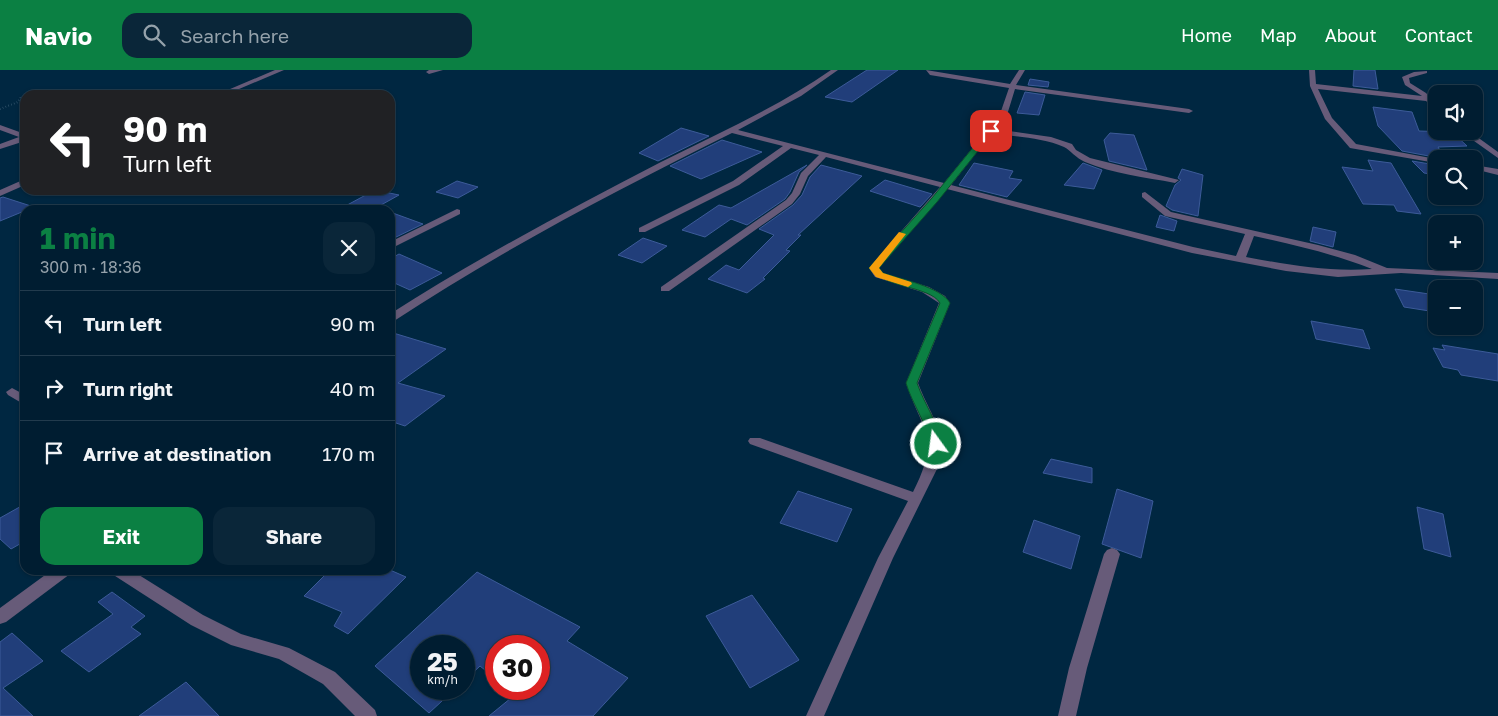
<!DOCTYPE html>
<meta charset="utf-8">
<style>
:root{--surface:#001d31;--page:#0a2639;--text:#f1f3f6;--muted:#95a2ab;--line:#223b4d;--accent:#0b8043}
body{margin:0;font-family:"Golos Text",sans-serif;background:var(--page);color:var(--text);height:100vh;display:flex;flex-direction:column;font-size:19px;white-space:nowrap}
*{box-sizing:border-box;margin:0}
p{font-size:16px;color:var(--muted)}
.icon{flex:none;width:28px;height:28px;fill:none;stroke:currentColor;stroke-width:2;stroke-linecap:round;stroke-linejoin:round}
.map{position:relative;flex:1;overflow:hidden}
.details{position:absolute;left:20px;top:135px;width:375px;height:370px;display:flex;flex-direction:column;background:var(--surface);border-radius:15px;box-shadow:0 1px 4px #0004,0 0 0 1px var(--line)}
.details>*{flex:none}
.hud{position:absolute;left:20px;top:20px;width:375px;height:105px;border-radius:15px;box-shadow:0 1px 4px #0004,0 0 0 1px var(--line);background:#202124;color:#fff;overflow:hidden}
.tools{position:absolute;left:1428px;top:15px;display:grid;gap:10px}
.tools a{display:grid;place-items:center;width:55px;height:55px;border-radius:10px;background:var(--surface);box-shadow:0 1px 4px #0004,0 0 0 1px var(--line);font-size:25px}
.speed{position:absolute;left:410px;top:565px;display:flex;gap:10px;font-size:25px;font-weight:700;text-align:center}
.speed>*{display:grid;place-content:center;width:65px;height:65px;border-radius:50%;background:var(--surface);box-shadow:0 1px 4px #0004,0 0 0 1px var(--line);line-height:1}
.speed small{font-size:12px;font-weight:400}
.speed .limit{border:8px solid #d22;background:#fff;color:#111}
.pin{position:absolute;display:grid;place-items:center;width:42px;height:42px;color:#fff;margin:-21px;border-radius:10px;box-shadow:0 2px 8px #0006}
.me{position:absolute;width:55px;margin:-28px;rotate:346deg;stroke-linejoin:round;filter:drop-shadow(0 0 4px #0008)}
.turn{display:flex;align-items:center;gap:18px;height:105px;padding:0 20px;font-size:22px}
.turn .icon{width:65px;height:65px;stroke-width:2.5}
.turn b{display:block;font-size:35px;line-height:42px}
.round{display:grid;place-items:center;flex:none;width:52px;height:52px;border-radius:15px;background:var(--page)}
.head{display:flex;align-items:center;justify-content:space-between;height:85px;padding:0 20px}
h1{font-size:30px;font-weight:700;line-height:38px;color:var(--accent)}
.action{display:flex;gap:10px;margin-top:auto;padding:10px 20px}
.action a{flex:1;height:58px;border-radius:15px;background:var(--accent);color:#fff;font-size:20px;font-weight:700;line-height:58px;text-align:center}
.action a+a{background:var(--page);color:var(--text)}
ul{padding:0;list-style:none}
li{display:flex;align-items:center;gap:15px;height:65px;padding:0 20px;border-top:1px solid var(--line)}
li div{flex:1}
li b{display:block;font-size:19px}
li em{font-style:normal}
header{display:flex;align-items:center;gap:30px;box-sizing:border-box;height:70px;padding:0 25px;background:var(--accent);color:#fff}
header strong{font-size:24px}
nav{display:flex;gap:28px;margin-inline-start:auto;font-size:18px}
.search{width:350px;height:45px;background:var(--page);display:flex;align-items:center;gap:12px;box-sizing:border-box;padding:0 18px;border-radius:15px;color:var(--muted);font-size:19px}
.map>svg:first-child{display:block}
.building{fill:#213e7a;stroke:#3c5b99}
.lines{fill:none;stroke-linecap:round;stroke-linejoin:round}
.path{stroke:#42637a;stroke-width:2;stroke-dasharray:0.5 2.5;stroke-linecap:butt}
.street{fill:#675b79;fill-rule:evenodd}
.route{fill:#0b8043;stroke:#07532c}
.slow{fill:#f59e0b}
</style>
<header>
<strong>Navio</strong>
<div class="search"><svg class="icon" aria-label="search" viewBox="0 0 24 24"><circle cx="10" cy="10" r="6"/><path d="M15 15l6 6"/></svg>Search here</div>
<nav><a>Home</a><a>Map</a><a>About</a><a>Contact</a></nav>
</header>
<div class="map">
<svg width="1498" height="646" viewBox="0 0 1498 646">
<rect width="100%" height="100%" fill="#002741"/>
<path class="building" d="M 867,0 L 898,0 L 852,32 L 825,27 Z
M 1354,0 L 1375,0 L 1378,19 L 1353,16 Z
M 1030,9 L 1049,12 L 1048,17 L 1028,15 Z
M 1025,22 L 1045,25 L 1039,45 L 1017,43 Z
M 1373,37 L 1412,42 L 1419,61 L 1452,62 L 1467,76 L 1438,77 L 1445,89 L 1402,81 L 1378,56 Z
M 681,58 L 709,66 L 658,91 L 639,83 Z
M 1110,63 L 1134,65 L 1147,100 L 1109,91 L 1104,70 Z
M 722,70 L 762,82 L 701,109 L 670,96 Z
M 1368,90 L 1391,93 L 1421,144 L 1397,141 L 1394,135 L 1363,134 L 1342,97 L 1373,101 Z
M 1412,91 L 1436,95 L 1436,105 L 1424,103 Z
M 974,93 L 1013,101 L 1009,108 L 1022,110 L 1007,127 L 959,115 Z
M 1083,93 L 1102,100 L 1094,119 L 1064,115 Z
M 807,95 L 799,102 L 790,122 L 785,129 L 747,155 L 731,149 L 705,167 L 682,160 L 719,135 L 731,138 Z
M 821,95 L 862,106 L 798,165 L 801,165 L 786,180 L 790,181 L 763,208 L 765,209 L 747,223 L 708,209 L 726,195 L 739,200 L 774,165 L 759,159 L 793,135 L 802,125 L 810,107 Z
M 1182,99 L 1203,105 L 1198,146 L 1172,140 L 1166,136 L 1175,115 L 1181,110 L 1178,108 Z
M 885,110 L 932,124 L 920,137 L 870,121 Z
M 457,111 L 478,117 L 458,128 L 436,122 Z
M 375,120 L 399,125 L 372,140 L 338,140 Z
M 3,127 L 34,137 L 0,151 L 0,128 Z
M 390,142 L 423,154 L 390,170 Z
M 1160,145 L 1177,151 L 1174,161 L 1156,157 Z
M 1313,157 L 1336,162 L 1333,177 L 1310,171 Z
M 643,168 L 667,176 L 642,193 L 618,185 Z
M 399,184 L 442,203 L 410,220 L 390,211 L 390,189 Z
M 1395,219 L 1436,225 L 1436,242 L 1404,237 Z
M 1311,251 L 1363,260 L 1370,279 L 1316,269 Z
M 390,262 L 446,279 L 398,313 L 445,326 L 405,356 L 390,351 Z
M 1442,275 L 1498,284 L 1498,311 L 1461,305 L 1458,300 L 1443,297 L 1433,278 L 1445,280 Z
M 1051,389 L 1092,398 L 1092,413 L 1043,403 Z
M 1117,419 L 1153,431 L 1141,488 L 1102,474 Z
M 798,421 L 852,439 L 837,472 L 780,453 Z
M 25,434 L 25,471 L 11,479 L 0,469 L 0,448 Z
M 1417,437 L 1443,444 L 1451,487 L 1424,479 Z
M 1034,450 L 1080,466 L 1071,499 L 1023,482 Z
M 330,500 L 390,500 L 406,507 L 348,564 L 334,556 L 342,542 L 304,526 Z
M 477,502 L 580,557 L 567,571 L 628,608 L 593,646 L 489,646 L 522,619 L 539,619 L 539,576 L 496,576 L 496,609 L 480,596 L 464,611 L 464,576 L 421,576 L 421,619 L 455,619 L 429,643 L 375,596 Z
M 112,522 L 145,546 L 131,557 L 141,564 L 89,602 L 61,581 L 113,544 L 98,532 Z
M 752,525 L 799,590 L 750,618 L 706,546 Z
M 12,563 L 43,591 L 3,618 L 33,646 L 0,646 L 0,572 Z
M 186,612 L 219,646 L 139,646 Z"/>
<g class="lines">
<path class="path" d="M 0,39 L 18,32 L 21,26"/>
<path class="street" d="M 275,0 L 284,0 L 225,25 L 216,25 Z
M 443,0 L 429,4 L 426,2 L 429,0 Z
M 831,0 L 838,0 L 801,26 L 738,60 L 944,113 L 1000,44 L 1009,18 L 930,5 L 926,0 L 1010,14 L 1019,0 L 1025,0 L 1016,15 L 1189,39 L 1193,41 L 1189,43 L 1015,19 L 1007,45 L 995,59 L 1051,67 L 1072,74 L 1076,80 L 1090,88 L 1179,110 L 1175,113 C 1145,107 1113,104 1085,92 C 1076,88 1070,80 1064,77 C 1042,67 1015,67 992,63 L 951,115 L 1193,177 L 1236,186 L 1245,164 L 1165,146 L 1142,127 L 1142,123 L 1145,122 L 1171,142 L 1318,175 L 1355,185 L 1387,198 L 1498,203 L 1498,209 L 1401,203 L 1338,207 L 1286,201 L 1192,183 L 947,119 L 879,198 L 883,203 L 929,217 L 945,226 L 950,233 L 918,313 C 931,348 948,360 937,399 L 893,488 L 824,646 L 806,646 L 878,488 L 908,431 L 750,374 L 748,371 L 750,368 L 760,368 L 913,422 C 941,367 923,363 906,313 L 939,233 L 922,222 L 875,207 L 869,198 L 940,117 L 826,87 L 808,106 L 800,124 L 792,134 L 669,221 L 661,221 L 661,217 L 786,130 L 792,123 L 801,103 L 819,85 L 791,78 L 739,115 L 645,162 L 639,162 L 639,158 L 733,111 L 783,76 L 732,63 C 617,120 502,180 394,251 L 390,252 L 390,244 C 477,188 569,140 661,92 C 719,63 778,37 831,0 ZM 1254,166 C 1294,175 1334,184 1372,199 C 1328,202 1289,195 1246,187 Z
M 1309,0 L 1315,0 L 1316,14 L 1422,26 L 1405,15 L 1402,7 L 1414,2 L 1427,1 L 1427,3 L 1409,8 L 1410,13 L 1426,23 L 1436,34 L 1436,40 L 1426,31 L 1318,19 L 1332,48 L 1356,74 L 1436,89 L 1436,93 L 1350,78 L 1325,49 L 1310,16 Z
M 0,55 L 25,64 L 25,71 L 0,79 L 0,74 L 19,67 L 0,60 Z
M 1460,61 L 1469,61 L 1498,82 L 1498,88 Z
M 1474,95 L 1498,99 L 1498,105 L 1474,99 Z
M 25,109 L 25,115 L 0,126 L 0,120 Z
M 457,139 L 460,140 L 460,144 L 390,179 L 390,172 Z
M 12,318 L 25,325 L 25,335 L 8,325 L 6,322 Z
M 1112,478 L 1117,480 L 1120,484 L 1087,598 L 1076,646 L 1058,646 L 1069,598 L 1104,484 L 1107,480 Z
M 52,500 L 72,500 L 70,504 L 6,552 L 0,554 L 0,538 Z
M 110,500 L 131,500 L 203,545 L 241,564 L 289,578 L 335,602 L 375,640 L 377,646 L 355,646 L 323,614 L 279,589 L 231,575 L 191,555 L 112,504 Z"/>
</g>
<path class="route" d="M 988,59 L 994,61 L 937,132 L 879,198 L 883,203 C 900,209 941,217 950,233 L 917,313 C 925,336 937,350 942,374 L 936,379 L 929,374 C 926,350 913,336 906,313 L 940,233 C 930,216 884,218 869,198 L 932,128 Z"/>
<path class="slow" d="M 899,162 L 906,164 L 879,198 L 883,203 L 911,212 L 912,214 L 908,217 L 876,207 L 869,198 Z"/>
</svg>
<div class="tools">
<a><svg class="icon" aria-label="sound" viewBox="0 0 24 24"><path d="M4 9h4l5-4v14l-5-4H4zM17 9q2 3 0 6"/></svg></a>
<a><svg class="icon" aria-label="search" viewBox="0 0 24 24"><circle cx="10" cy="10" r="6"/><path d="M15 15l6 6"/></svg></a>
<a>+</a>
<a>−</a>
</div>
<div class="speed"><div>25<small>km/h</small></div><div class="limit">30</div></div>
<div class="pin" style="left:991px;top:61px;background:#d93025"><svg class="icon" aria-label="arrive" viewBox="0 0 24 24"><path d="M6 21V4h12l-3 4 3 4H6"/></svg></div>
<svg class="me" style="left:936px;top:374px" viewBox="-20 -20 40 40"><circle r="17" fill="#0b8043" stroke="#fff" stroke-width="3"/><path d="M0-11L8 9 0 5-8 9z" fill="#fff"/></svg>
<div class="hud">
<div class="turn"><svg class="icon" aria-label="left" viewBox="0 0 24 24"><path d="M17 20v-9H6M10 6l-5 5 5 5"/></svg><div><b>90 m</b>Turn left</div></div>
</div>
<section class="details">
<div class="head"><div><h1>1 min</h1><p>300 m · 18:36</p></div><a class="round"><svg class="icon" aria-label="close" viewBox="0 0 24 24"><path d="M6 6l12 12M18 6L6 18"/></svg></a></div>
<ul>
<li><svg class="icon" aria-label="left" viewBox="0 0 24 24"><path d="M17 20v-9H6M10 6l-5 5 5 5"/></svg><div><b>Turn left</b></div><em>90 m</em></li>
<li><svg class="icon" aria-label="right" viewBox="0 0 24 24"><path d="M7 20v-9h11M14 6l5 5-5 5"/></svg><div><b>Turn right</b></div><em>40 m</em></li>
<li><svg class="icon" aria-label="arrive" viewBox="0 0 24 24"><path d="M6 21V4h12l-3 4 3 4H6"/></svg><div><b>Arrive at destination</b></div><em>170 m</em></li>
</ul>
<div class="action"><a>Exit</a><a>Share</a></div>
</section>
</div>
